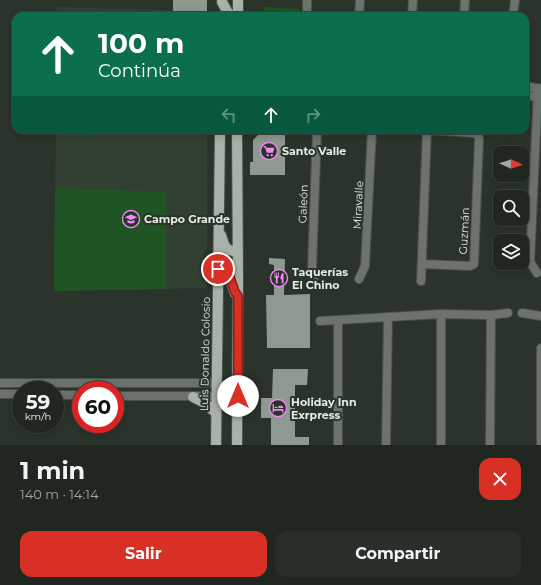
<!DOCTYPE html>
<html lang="es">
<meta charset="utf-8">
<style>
:root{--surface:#202720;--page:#282f29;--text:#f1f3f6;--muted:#a2a5a5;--line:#3d443e;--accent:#d93025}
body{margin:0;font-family:Montserrat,sans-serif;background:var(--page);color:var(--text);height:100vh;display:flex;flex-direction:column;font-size:15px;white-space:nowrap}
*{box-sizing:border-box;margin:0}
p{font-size:13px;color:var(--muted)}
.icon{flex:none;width:22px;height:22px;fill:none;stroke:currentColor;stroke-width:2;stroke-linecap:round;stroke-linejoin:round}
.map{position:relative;height:445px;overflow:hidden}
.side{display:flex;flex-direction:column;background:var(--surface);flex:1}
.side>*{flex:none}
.top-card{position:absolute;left:12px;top:12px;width:517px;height:122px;border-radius:12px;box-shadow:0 2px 10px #0003,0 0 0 1px var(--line);background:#0b6e4f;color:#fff;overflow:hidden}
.needle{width:26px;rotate:93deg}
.buttons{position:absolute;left:493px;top:146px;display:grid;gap:8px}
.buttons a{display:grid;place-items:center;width:36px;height:36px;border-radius:8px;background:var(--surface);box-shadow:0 2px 10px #0003,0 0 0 1px var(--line);font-size:20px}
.speed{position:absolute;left:12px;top:381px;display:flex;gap:8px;font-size:20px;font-weight:700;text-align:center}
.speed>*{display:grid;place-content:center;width:52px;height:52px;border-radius:50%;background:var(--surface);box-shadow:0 2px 10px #0003,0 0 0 1px var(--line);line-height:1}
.speed small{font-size:10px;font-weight:400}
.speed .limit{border:6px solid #d22;background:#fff;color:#111}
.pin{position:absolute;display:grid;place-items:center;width:34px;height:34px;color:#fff;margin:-17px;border:2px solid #fff;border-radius:50%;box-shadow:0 1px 4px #0007}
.me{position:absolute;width:44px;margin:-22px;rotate:0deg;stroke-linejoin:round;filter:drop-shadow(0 0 3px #0008)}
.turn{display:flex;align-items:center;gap:14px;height:84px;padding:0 20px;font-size:18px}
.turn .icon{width:52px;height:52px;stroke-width:2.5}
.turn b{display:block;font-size:28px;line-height:34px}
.lanes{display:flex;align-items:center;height:38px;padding:0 20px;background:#0003;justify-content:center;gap:20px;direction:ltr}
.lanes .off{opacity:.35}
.round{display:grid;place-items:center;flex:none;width:42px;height:42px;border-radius:12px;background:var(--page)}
.headline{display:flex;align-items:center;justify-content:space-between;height:68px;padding:0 20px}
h1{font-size:24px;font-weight:700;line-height:30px}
.action{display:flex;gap:8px;margin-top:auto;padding:8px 20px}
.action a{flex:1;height:46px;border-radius:12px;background:var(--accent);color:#fff;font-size:16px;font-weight:700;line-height:46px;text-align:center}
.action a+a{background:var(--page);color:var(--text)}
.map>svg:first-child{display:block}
.built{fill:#324033}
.green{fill:#1f5525}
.building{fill:#8f998f}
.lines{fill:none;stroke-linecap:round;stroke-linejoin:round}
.minor-casing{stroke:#495149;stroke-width:10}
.primary-casing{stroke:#495149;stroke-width:12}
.minor{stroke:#6d726d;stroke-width:8}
.primary{stroke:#a9b2a9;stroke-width:10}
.route-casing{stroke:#8d1f18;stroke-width:10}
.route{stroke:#d93025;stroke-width:7}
.labels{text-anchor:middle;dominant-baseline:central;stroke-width:4;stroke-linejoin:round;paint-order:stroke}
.poi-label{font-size:11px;font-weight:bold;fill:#e5ebe5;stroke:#2b342b;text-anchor:start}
.street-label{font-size:11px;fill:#e5ebe5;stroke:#2b342b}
</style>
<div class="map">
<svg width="541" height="445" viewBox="0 0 541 445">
<rect width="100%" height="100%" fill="#2b342b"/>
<path class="built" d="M 57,7 L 173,10 L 173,14 L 207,13 L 207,16 L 57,16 Z
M 56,130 L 207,130 L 207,250 L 204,250 L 204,267 L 207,268 L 207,288 L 54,291 Z"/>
<path class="green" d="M 264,7 L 299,9 L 298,16 L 264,16 Z
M 60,130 L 89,130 L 89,137 L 60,136 Z
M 55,188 L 166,192 L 166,289 L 54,291 Z"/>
<path class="building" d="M 173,0 L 207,0 L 207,13 L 173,14 Z
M 263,130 L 285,130 L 285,175 L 250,175 L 250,162 L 253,162 L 253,140 Z
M 269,258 L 285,259 L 284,295 L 310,294 L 310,348 L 267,348 L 266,295 L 274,295 L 274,265 L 269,264 Z
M 273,369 L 308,369 L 307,385 L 295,385 L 295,437 L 309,437 L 309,445 L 271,445 L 271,418 L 261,418 L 261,398 L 272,398 Z"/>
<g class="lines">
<g class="minor-casing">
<path id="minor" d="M 307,16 L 307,0
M 359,16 L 360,0
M 412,16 L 413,0
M 464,16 L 465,0
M 513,16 L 515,0
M 525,86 L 541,89
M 525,95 L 541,98
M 422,264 L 470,266 L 474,264 L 479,139 L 478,135 L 475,133 L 428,130
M 537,273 L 530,262 L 538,88
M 314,278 L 312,268 L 317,130
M 359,279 L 365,266 L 372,130
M 421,281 L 427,130
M 522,313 L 541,316
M 441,314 L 441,445
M 320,321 L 441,314 L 491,315 L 508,313
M 0,383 L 217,383
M 0,394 L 21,394
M 55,395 L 81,395
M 115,396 L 238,396
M 338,445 L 338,321
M 386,445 L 388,317
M 490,445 L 491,315
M 541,445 L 541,348"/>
</g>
<g class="primary-casing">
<path id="primary" d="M 222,2 L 228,13 L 233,16
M 238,16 L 238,0
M 237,130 L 238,283 L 237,445
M 221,235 C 225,247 224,250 238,252
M 218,269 L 226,270 L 228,272 L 235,293
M 193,397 L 205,403 L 216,413
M 216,445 L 220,130"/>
</g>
<use href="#minor" class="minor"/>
<use href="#primary" class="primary"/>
</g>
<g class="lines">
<g class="route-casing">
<path id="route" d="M 218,269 L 226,270 L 228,272 L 235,292 L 238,296 L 238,396"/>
</g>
<use href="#route" class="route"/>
</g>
<defs>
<g id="supermarket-ring" transform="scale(0.9)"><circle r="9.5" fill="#2b342b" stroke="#f08bf5" stroke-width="1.5"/><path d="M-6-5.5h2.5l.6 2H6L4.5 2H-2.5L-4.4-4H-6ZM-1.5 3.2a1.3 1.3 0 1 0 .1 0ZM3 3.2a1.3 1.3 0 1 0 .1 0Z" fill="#f08bf5"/></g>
<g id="school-ring" transform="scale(0.9)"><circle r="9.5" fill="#2b342b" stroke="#f08bf5" stroke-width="1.5"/><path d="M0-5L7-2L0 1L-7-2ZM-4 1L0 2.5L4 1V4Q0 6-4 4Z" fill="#f08bf5"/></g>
<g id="restaurant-ring" transform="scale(0.9)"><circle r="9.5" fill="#2b342b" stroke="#f08bf5" stroke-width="1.5"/><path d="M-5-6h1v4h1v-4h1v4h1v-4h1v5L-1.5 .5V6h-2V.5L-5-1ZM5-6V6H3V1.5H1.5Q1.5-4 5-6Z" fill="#f08bf5"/></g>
<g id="hotel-ring" transform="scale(0.9)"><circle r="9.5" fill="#2b342b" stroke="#f08bf5" stroke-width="1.5"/><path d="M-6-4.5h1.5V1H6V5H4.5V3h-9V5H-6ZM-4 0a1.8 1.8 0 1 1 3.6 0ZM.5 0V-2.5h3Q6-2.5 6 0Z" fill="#f08bf5"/></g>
</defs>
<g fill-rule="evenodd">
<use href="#supermarket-ring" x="269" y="151"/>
<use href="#school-ring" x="131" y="219"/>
<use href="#restaurant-ring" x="279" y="278"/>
<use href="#hotel-ring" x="278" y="408"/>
</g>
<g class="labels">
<g class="poi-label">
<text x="282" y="151">Santo Valle</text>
<text x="144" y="219">Campo Grande</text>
<text x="292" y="272">Taquerías<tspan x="292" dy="13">El Chino</tspan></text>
<text x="291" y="402">Holiday Inn<tspan x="291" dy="13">Exrpress</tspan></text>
</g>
<g class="street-label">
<text transform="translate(303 204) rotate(-88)">Galeón</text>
<text transform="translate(358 205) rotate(-87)">Miravalle</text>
<text transform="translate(464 231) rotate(-87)">Guzmán</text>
<text transform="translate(205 354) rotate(-89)">Luis Donaldo Colosio</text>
</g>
</g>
</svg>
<div class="buttons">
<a><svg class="needle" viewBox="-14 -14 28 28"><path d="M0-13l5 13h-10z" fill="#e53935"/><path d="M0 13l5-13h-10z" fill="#a2a5a5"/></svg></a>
<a><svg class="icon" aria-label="search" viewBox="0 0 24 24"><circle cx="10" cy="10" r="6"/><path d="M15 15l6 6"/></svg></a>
<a><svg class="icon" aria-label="layers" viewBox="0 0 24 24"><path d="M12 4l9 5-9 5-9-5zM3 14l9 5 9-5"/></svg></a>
</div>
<div class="speed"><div>59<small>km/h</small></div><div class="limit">60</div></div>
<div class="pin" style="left:218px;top:269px;background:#d93025"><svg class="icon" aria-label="arrive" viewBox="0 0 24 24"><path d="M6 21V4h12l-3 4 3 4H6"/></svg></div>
<svg class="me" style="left:238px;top:396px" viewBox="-20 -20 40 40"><circle r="19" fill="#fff"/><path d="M0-13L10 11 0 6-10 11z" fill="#d93025"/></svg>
<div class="top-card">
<div class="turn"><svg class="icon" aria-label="ahead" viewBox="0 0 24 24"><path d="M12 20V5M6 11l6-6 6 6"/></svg><div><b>100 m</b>Continúa</div></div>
<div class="lanes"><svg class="icon off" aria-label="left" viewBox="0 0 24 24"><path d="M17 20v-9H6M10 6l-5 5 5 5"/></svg><svg class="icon" aria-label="ahead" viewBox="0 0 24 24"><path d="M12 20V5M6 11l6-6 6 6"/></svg><svg class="icon off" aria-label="right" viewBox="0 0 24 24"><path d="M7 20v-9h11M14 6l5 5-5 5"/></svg></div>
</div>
</div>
<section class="side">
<div class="headline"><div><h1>1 min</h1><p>140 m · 14:14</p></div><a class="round" style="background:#d93025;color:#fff"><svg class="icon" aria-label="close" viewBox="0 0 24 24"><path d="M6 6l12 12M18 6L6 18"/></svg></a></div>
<div class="action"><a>Salir</a><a>Compartir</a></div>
</section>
